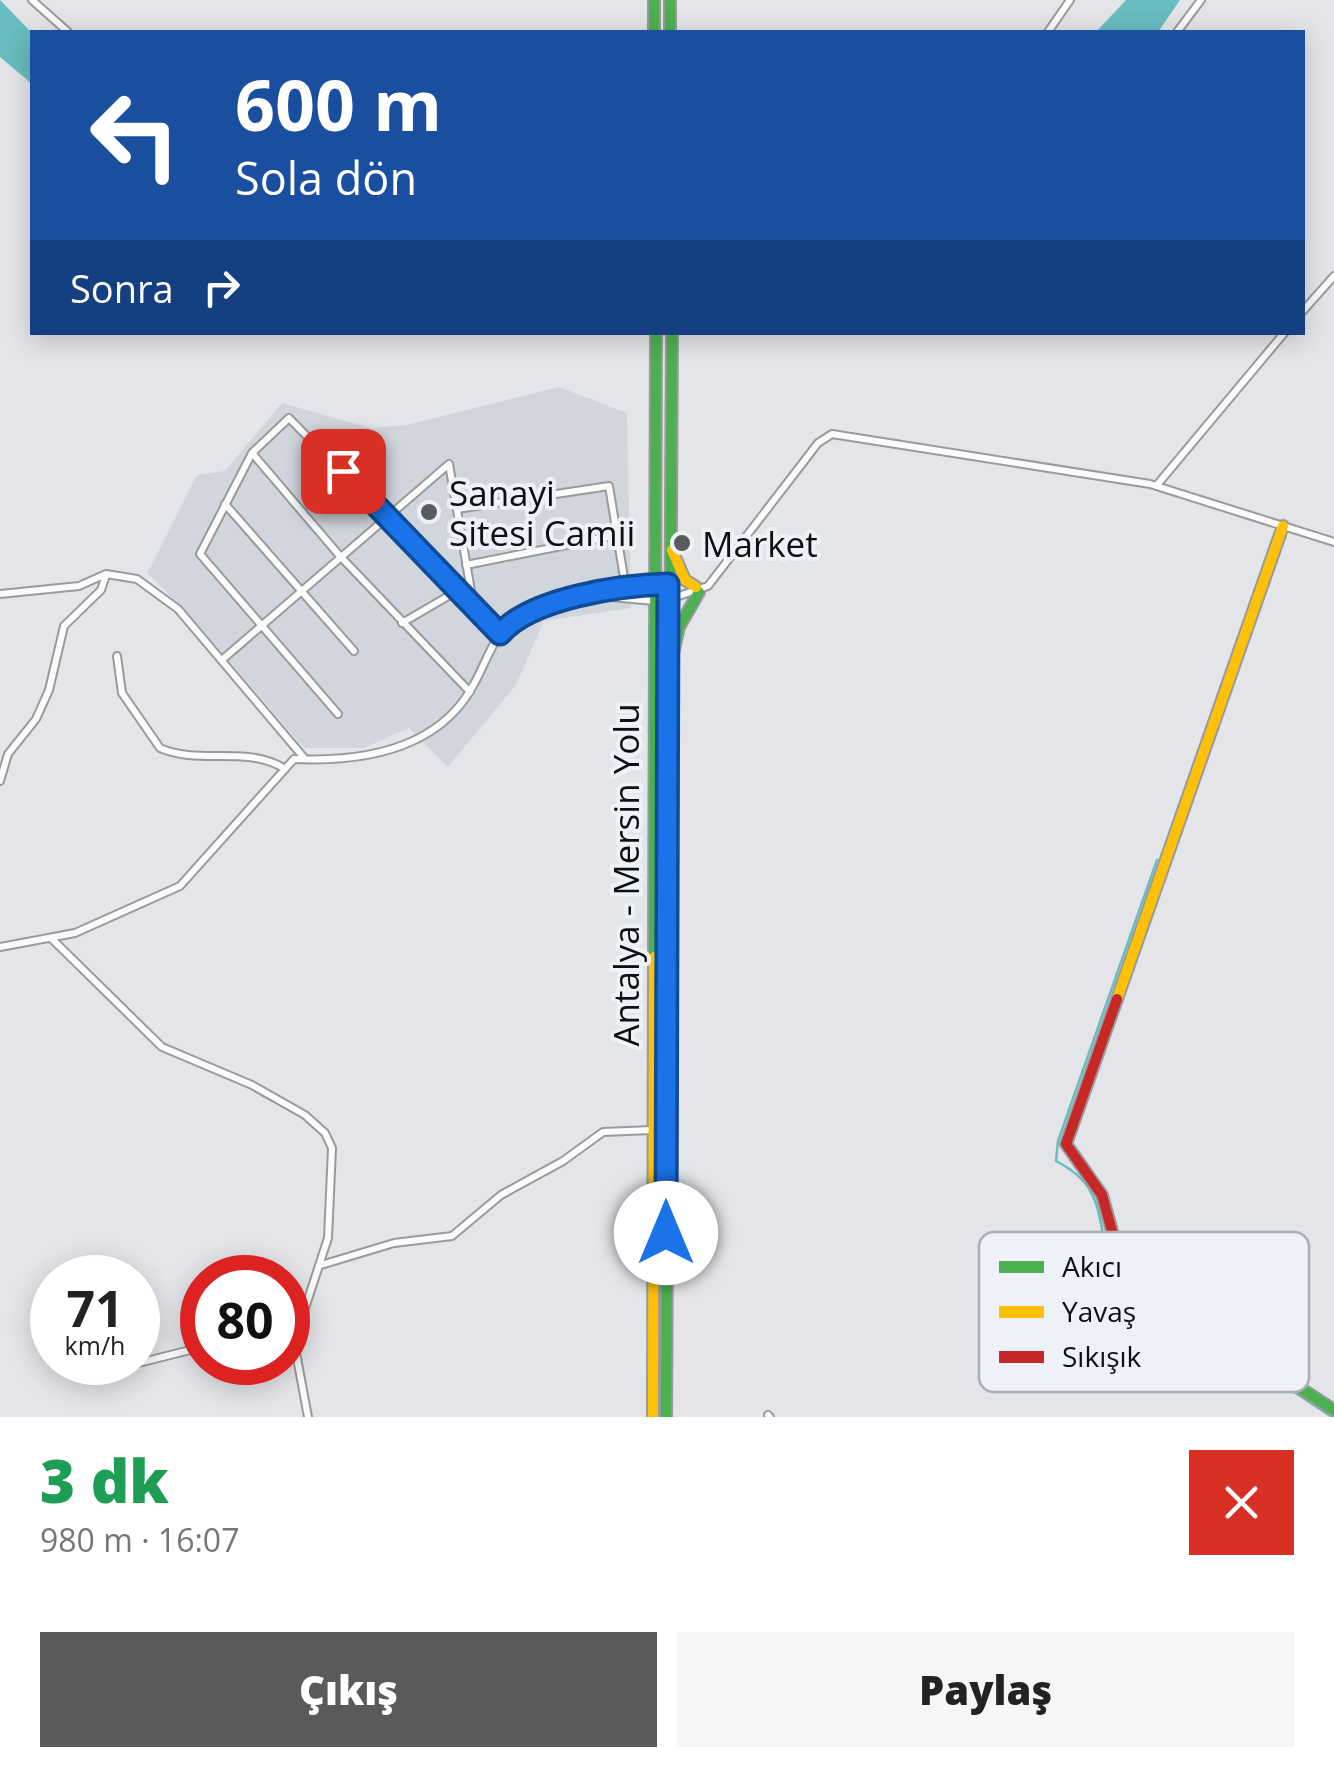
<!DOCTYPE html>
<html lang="tr">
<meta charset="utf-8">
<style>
:root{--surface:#fff;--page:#f6f6f6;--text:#222;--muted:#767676;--accent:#595a5c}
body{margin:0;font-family:"Open Sans",sans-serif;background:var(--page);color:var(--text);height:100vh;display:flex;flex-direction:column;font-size:38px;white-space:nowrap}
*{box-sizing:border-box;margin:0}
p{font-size:32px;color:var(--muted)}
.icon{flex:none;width:55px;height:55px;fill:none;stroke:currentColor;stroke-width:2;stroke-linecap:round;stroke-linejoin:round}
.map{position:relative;height:1417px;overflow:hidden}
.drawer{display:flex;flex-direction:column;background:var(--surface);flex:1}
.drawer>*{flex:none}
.banner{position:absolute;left:30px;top:30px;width:1275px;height:305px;border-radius:0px;box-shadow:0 5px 25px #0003;background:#1a4fa0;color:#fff;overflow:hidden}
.speed{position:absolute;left:30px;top:1255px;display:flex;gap:20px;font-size:50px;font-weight:700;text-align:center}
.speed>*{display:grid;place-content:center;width:130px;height:130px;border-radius:50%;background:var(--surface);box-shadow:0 5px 25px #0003;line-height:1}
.speed small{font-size:25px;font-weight:400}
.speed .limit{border:15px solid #d22;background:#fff;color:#111}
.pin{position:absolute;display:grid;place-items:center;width:85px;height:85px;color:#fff;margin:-42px;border-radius:20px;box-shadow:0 5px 15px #0006}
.me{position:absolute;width:110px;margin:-55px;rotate:0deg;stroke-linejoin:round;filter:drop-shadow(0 0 8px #0008)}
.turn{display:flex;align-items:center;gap:35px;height:210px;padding:0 40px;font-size:45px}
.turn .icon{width:130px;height:130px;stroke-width:2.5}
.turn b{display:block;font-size:70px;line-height:85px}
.then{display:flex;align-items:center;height:95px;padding:0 40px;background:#0003;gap:20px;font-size:38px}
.round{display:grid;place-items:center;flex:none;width:105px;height:105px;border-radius:0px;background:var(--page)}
.headline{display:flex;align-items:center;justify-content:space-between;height:170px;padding:0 40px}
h1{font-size:60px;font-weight:800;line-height:75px;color:#1e9e55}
.cta{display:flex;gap:20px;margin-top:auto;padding:20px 40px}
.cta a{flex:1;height:115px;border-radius:0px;background:var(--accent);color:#fff;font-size:40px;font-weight:800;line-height:115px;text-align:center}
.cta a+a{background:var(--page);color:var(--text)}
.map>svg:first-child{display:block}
.built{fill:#d1d6dd}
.water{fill:#68bdbf}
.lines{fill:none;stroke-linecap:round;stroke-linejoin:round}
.stream{stroke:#68bdbf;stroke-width:2.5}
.street-casing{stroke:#999a9c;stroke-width:10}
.fast-casing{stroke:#999a9c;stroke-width:14}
.slow-casing{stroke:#999a9c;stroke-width:14}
.jam-casing{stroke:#999a9c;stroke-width:14}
.street{stroke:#fbfbfc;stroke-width:6}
.fast{stroke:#4caf50;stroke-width:10}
.slow{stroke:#ffc107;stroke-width:10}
.jam{stroke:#c62828;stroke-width:10}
.route-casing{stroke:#114b97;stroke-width:25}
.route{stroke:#1a73e8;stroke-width:18}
.poi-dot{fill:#595a5c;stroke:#eef2f8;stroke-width:4}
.labels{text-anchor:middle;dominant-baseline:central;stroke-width:8;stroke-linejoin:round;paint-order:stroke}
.poi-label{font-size:35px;fill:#0e0f11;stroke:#eef2f8;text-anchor:start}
.street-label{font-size:35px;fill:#0e0f11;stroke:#eef2f8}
.key{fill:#eef2f8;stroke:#abaeb3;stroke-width:2.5}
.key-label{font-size:28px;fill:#0e0f11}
</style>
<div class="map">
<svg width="1334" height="1417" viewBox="0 0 1334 1417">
<rect width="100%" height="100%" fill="#e3e5e8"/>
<path class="built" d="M 559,387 L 627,413 L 631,608 L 544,621 L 516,685 L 448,767 L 409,728 L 364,748 L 304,748 L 189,614 L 147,573 L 197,475 L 225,471 L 282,403 L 370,428 L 406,425 Z"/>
<path class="water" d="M 0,0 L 32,33 L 32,84 L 0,57 Z
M 1126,0 L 1180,0 L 1158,32 L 1096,32 Z"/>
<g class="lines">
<path class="stream" d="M 1157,860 L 1058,1141 L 1056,1161 C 1115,1191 1090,1232 1119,1276 L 1332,1417"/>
<g class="street-casing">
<path id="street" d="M 32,0 L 68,32
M 1048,32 L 1070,0
M 1177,32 L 1201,0
M 1302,312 L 1334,276
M 252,453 L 339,555 L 470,692
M 1157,485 L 1285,332
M 225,504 L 354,651
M 457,509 L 609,486 L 626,590
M 466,565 L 617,535
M 0,594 L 79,586 L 106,574 L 137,579 L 178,609 L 305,759
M 600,596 L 654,601
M 670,599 L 708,586 L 818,443 L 832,434 L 1150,484 L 1334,542
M 402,623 L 457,591
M 117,656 L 122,693 L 160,748 C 198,765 245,746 282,767
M 223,659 L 449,464 L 474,608
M 338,714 L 200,554 L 252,453 L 289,418 L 500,634
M 0,781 L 8,754 L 36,719 L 49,690 L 64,626 L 101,590 L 106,575
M 52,939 L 162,1047 L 252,1085 L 305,1115 L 325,1133 L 332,1148 L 328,1238 L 294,1342 L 308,1417
M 0,947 L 75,933 L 180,886 L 294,759 C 362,762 439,750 474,684 C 486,663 494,634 514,619 C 550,591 612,596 654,585
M 321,1265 L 394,1243 L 452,1236 L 501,1195 L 563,1161 L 603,1132 L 652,1130
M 99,1373 L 202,1347
M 768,1415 L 770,1417"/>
</g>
<g class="fast-casing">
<path id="fast" d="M 654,0 L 654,32
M 670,0 L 670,32
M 672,658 L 679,627 L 699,592
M 654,957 L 656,332
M 1163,1299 L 1334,1410
M 666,1417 L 672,332"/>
</g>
<g class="slow-casing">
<path id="slow" d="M 672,550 L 685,580 L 696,587
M 1117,999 L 1283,526
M 653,1417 L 654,957"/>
</g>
<g class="jam-casing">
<path id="jam" d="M 1117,999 L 1066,1144 L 1102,1195 L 1122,1267 L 1163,1299"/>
</g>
<use href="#street" class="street"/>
<use href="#fast" class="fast"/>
<use href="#slow" class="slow"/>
<use href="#jam" class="jam"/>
</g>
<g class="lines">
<g class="route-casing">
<path id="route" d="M 343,471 L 500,634 C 531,598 621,585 668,584 L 666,1233"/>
</g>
<use href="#route" class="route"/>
</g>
<g class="poi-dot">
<circle cx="429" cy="512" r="10"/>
<circle cx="682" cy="543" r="10"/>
</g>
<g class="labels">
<g class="poi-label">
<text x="449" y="492">Sanayi<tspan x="449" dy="40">Sitesi Camii</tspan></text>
<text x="702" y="543">Market</text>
</g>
<g class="street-label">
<text transform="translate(625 875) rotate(-90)">Antalya - Mersin Yolu</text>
</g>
</g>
<rect x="979" y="1232" width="330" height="160" rx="15" class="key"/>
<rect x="999" y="1261" width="45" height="12" fill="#4caf50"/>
<rect x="999" y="1306" width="45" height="12" fill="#ffc107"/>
<rect x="999" y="1351" width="45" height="12" fill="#c62828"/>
<g class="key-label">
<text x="1062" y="1277">Akıcı</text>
<text x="1062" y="1322">Yavaş</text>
<text x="1062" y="1367">Sıkışık</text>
</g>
</svg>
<div class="speed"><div>71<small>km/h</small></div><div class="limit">80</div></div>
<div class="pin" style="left:343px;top:471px;background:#d93025"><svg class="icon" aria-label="arrive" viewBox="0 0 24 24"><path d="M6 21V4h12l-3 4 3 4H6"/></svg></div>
<svg class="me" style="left:666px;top:1233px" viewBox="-20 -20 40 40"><circle r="19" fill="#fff"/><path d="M0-13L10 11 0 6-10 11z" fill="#1a73e8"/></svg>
<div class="banner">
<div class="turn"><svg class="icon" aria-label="left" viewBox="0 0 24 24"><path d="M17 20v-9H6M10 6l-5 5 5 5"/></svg><div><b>600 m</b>Sola dön</div></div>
<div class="then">Sonra<svg class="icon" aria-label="right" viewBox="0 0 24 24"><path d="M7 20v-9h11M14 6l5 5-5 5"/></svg></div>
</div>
</div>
<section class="drawer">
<div class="headline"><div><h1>3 dk</h1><p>980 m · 16:07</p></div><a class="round" style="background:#d93025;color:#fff"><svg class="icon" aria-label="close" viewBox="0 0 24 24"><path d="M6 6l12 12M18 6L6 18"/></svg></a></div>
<div class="cta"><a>Çıkış</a><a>Paylaş</a></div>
</section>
